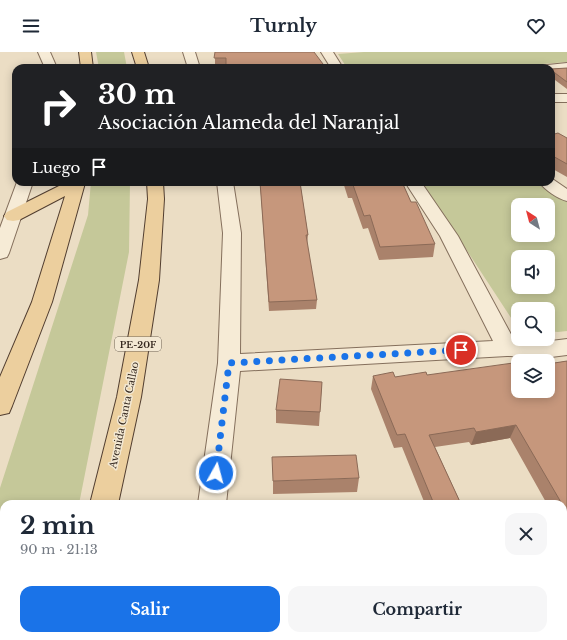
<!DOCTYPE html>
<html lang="es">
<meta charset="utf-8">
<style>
:root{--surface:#fff;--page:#f6f6f7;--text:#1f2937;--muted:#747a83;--accent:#1a73e8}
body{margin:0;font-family:"Libre Baskerville",serif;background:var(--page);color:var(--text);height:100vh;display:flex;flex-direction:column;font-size:15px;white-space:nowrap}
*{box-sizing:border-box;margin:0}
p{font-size:13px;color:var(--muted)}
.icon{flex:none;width:22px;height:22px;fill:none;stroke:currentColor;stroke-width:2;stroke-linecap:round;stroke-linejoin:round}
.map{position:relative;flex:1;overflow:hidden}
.sheet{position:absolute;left:0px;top:448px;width:567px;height:140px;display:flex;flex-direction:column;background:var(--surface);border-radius:12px 12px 0 0;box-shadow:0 2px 10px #0003}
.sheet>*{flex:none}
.guide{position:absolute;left:12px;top:12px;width:543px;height:122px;border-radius:12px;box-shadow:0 2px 10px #0003;background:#202124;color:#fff;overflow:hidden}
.needle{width:26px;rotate:324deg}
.controls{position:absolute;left:511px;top:146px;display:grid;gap:8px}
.controls a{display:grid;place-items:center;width:44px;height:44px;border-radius:8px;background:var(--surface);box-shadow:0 2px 10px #0003;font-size:20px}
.pin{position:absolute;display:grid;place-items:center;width:34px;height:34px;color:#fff;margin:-17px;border:2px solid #fff;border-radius:50%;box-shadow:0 1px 4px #0007}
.me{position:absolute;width:44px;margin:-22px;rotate:7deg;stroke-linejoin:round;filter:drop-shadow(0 0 3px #0008)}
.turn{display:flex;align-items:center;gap:14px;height:84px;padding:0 20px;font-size:18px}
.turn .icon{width:52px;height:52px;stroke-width:2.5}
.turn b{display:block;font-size:28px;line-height:34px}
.then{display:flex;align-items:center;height:38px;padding:0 20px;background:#0003;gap:8px;font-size:15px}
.round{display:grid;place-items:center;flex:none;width:42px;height:42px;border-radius:12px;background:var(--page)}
.overview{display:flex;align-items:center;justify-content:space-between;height:68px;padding:0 20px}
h1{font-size:24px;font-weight:700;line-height:30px}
.action{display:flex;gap:8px;margin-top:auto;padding:8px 20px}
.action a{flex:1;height:46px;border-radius:12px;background:var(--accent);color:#fff;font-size:16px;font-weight:700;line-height:46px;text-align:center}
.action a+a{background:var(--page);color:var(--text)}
header{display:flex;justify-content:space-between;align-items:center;height:52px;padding:0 20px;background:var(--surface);font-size:18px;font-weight:700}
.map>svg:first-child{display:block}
.green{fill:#c5c899;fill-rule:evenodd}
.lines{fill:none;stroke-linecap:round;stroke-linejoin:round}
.minor-casing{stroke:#846f5c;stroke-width:2}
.major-casing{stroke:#523e30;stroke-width:2}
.minor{fill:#f6ebd6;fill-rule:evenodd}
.major{fill:#eccf9e;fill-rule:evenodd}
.wall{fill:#aa826b}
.shaded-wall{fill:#8b6a57}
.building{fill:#c6977c;stroke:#8b6a57}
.route{stroke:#1a73e8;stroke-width:7;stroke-dasharray:0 12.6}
.labels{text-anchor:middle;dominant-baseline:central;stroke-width:3;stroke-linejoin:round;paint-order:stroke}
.shield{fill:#f3e8d3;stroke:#6e6255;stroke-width:1}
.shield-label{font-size:9px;font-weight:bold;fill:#35281f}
.street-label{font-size:10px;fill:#35281f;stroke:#f3e8d3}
</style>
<header><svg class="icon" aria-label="menu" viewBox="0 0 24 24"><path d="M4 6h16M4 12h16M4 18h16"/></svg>Turnly<svg class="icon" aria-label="heart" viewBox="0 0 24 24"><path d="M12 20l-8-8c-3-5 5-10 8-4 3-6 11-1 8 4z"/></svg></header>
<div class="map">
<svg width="567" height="588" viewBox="0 0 567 588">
<rect width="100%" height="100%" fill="#ebddc4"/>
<path class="green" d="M 96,0 L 124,0 L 127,16 L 99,16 Z
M 364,0 L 567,0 L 567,10 L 491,16 L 347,16 L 338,2 Z
M 91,130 L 130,130 L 129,200 L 79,452 L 4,452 L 4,532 L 0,533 L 0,436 L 88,163 Z
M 422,130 L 539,130 L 567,150 L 567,279 L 558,280 L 548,279 L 548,257 L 518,257 L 517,275 ZM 518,153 L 548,153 L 548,183 L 518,183 ZM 518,205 L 548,205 L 548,235 L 518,235 Z"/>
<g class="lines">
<g class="minor-casing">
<path id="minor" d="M 38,0 L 50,0 L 57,16 L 45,16 Z
M 183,0 L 195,0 L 200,16 L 188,16 Z
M 321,0 L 333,0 L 343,16 L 331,16 Z
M 567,11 L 567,17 L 551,19 L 551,16 L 536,16 L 538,14 Z
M 551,42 L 567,42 L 567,50 L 551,50 Z
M 551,126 L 567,137 L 567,149 C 558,147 545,138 539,130 L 551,130 Z
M 17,130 L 33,130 L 9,201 L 7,205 L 0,207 L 0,176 Z
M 217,130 L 233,130 L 241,181 L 240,302 L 493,289 L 440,184 L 405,130 L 421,130 L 458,184 L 514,288 L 551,289 L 567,287 L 567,303 L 551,305 L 507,304 L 240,319 L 226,452 L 198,452 L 218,311 L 223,181 Z
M 563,489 L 567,489 L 567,517 L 563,517 Z
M 179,584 L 211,584 L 211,588 L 179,588 Z
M 526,584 L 558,584 L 559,588 L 527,588 Z"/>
</g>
<g class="major-casing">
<path id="major" d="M 79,0 L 91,0 L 93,16 L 81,16 Z
M 132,0 L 144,0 L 149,16 L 137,16 Z
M 67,130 L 85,131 L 52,250 L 12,354 L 9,361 L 0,363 L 0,325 L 32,250 L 65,144 L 19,168 L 13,169 L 7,168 L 4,164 L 7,160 Z
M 147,130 L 163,130 L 164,147 L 159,228 L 141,345 L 118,452 L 90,452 L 117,345 L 139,228 L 148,147 Z
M 58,584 L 90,584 L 89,588 L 57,588 Z"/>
</g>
<use href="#minor" class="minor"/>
<use href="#major" class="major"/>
</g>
<path class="wall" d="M 215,0 L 326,16 L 215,14 Z
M 567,16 L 567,37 L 551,25 L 551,17 Z
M 551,83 L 567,86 L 567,125 L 551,116 Z
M 260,130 L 300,130 L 308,183 L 307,192 L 317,248 L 316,257 L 269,259 Z
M 343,130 L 402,130 L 411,150 L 435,192 L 433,205 L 379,208 L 368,176 L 363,177 L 352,146 L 348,146 Z
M 567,309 L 567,479 L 563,480 L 563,452 L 547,452 L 510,386 L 471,393 L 469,390 L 435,395 L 461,452 L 425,452 L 402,395 L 394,396 L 371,337 L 373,324 L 395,325 L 427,323 L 516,317 Z
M 322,330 L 319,374 L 276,371 L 276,358 Z
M 359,426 L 357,440 L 273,442 L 273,429 Z"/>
<path class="shaded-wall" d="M 516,373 L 510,386 L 471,393 L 476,380 Z"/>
<path class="building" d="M 215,0 L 314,0 L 326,16 L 226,16 L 226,6 L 214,6 Z
M 567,16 L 567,30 L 551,18 L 551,17 Z
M 558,81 L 567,86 L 567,112 L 551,103 L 551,83 Z
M 260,130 L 300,130 L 308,183 L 306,183 L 317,248 L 269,250 Z
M 348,130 L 402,130 L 411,150 L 416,150 L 435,192 L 380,195 L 370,163 L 364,164 L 353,133 L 349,133 Z
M 567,309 L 567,460 L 563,452 L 562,452 L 516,373 L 476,380 L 474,376 L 429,383 L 461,452 L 434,452 L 405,382 L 397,383 L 373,324 L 393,320 L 395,325 L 426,320 L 427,323 L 513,311 L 516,317 L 518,316 L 518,339 L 548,339 L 548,312 Z
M 280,327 L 322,330 L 320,360 L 276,358 Z
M 356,403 L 359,426 L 273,429 L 272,405 Z"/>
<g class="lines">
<path class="route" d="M 216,421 L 229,311 L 461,298"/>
</g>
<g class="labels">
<rect class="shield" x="115" y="285" width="46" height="14" rx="3"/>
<g class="shield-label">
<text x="138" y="292">PE-20F</text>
</g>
<g class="street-label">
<text transform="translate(124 363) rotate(-78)">Avenida Canta Callao</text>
</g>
</g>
</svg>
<div class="controls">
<a><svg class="needle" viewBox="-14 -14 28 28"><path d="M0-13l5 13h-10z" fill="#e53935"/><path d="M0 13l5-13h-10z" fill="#747a83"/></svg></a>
<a><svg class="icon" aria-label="sound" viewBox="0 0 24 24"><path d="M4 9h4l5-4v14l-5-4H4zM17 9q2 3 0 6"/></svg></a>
<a><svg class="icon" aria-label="search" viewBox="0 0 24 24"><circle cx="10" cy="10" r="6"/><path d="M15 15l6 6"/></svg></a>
<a><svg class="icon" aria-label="layers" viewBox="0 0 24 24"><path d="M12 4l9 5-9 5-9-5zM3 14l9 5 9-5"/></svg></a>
</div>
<div class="pin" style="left:461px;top:298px;background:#d93025"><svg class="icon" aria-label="arrive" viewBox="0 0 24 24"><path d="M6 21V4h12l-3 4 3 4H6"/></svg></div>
<svg class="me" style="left:216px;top:421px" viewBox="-20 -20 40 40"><circle r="17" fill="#1a73e8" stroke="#fff" stroke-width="3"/><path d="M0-11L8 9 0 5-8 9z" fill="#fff"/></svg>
<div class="guide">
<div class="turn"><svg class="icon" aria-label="right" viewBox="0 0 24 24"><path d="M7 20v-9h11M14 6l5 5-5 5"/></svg><div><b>30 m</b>Asociación Alameda del Naranjal</div></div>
<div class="then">Luego<svg class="icon" aria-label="arrive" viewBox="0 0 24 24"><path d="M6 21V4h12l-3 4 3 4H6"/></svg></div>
</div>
<section class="sheet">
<div class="overview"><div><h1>2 min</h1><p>90 m · 21:13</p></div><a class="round"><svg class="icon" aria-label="close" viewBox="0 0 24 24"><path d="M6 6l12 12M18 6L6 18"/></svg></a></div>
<div class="action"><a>Salir</a><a>Compartir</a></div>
</section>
</div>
